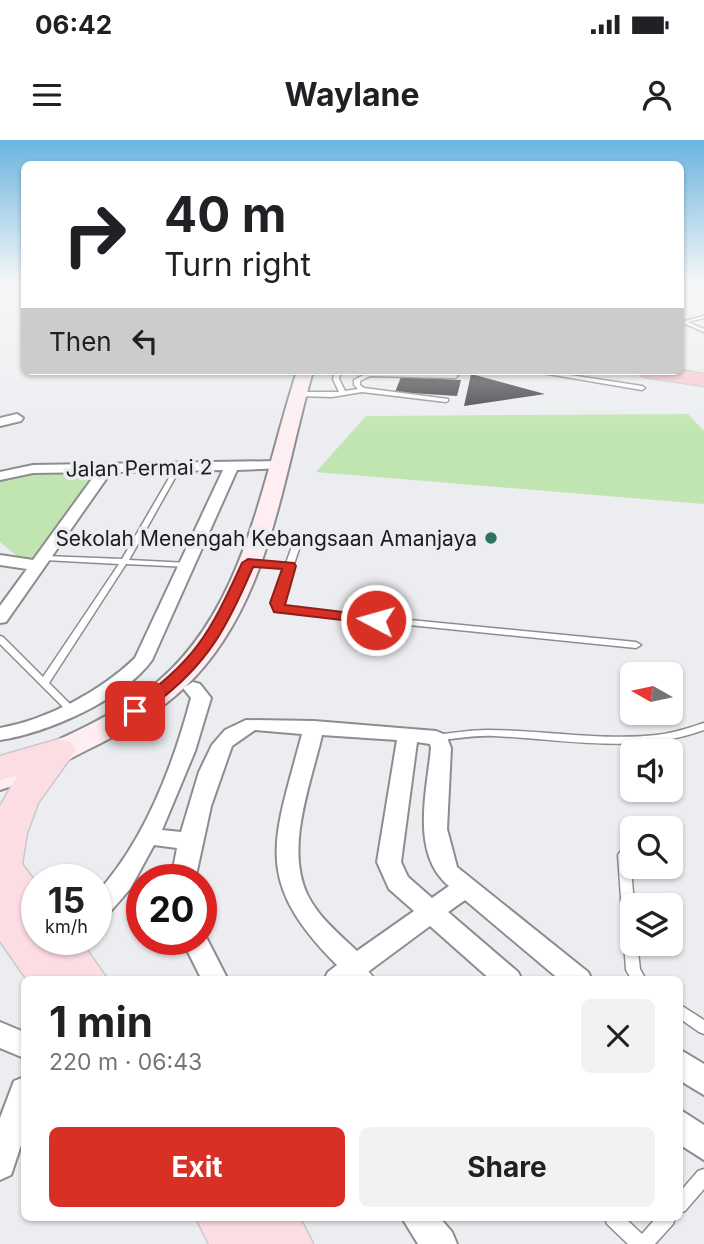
<!DOCTYPE html>
<meta charset="utf-8">
<style>
:root{--surface:#fff;--page:#f2f2f2;--text:#202124;--muted:#757577;--accent:#d93025}
body{margin:0;font-family:Inter,sans-serif;background:var(--page);color:var(--text);height:100vh;display:flex;flex-direction:column;font-size:26px;white-space:nowrap}
*{box-sizing:border-box;margin:0}
p{font-size:23px;color:var(--muted)}
.icon{flex:none;width:38px;height:38px;fill:none;stroke:currentColor;stroke-width:2;stroke-linecap:round;stroke-linejoin:round}
.map{position:relative;flex:1;overflow:hidden}
.side{position:absolute;left:21px;top:836px;width:662px;height:245px;display:flex;flex-direction:column;background:var(--surface);border-radius:10px;box-shadow:0 2px 5px #0004}
.side>*{flex:none}
.hud{position:absolute;left:21px;top:21px;width:663px;height:214px;border-radius:10px;box-shadow:0 2px 5px #0004;background:#fff;color:var(--text);overflow:hidden}
.needle{width:46px;rotate:279deg}
.controls{position:absolute;left:620px;top:522px;display:grid;gap:14px}
.controls a{display:grid;place-items:center;width:63px;height:63px;border-radius:10px;background:var(--surface);box-shadow:0 2px 5px #0004;font-size:35px}
.speed{position:absolute;left:21px;top:724px;display:flex;gap:14px;font-size:35px;font-weight:700;text-align:center}
.speed>*{display:grid;place-content:center;width:91px;height:91px;border-radius:50%;background:var(--surface);box-shadow:0 2px 5px #0004;line-height:1}
.speed small{font-size:18px;font-weight:400}
.speed .limit{border:10px solid #d22;background:#fff;color:#111}
.pin{position:absolute;display:grid;place-items:center;width:60px;height:60px;color:#fff;margin:-30px;border-radius:14px;box-shadow:0 4px 10px #0006}
.me{position:absolute;width:77px;margin:-38px;rotate:276deg;stroke-linejoin:round;filter:drop-shadow(0 0 5px #0008)}
.turn{display:flex;align-items:center;gap:24px;height:147px;padding:0 28px;font-size:32px}
.turn .icon{width:91px;height:91px;stroke-width:2.5}
.turn b{display:block;font-size:49px;line-height:60px}
.then{display:flex;align-items:center;height:66px;padding:0 28px;background:#0003;gap:14px;font-size:26px}
.round{display:grid;place-items:center;flex:none;width:74px;height:74px;border-radius:10px;background:var(--page)}
.overview{display:flex;align-items:center;justify-content:space-between;height:119px;padding:0 28px}
h1{font-size:42px;font-weight:700;line-height:52px}
.action{display:flex;gap:14px;margin-top:auto;padding:14px 28px}
.action a{flex:1;height:80px;border-radius:10px;background:var(--accent);color:#fff;font-size:28px;font-weight:700;line-height:80px;text-align:center}
.action a+a{background:var(--page);color:var(--text)}
.status{display:flex;justify-content:space-between;align-items:center;height:49px;padding:0 35px;background:var(--surface);direction:ltr}
.status svg{height:19px;fill:currentColor}
header{display:flex;justify-content:space-between;align-items:center;height:91px;padding:0 28px;background:var(--surface);font-size:32px;font-weight:700}
.map>svg:first-child{display:block}
.green{fill:#c0e5b0}
.building{fill:#393a3d}
.lines{fill:none;stroke-linecap:round;stroke-linejoin:round}
.lane-casing{stroke:#8c8d8f;stroke-width:3}
.street-casing{stroke:#8c8d8f;stroke-width:4}
.secondary-casing{stroke:#8c8d8f;stroke-width:4}
.primary-casing{stroke:#c9c9c9;stroke-width:3}
.highway-casing{stroke:#c9c9c9;stroke-width:3}
.lane{fill:#fff;fill-rule:evenodd}
.street{fill:#fff;fill-rule:evenodd}
.secondary{fill:#feeef1;fill-rule:evenodd}
.primary{fill:#fcdde3;fill-rule:evenodd}
.highway{fill:#fac6d0;fill-rule:evenodd}
.route{fill:#d93025;stroke:#8d1f18;stroke-width:2}
.poi-dot{fill:#2e7162;stroke:#ecedf0;stroke-width:2.5}
.labels{text-anchor:middle;dominant-baseline:central;stroke-width:7;stroke-linejoin:round;paint-order:stroke}
.far-street-label{font-size:21px;fill:#1d1d1e;stroke:#ecedf0}
.far-poi-label{font-size:21px;fill:#1d1d1e;stroke:#ecedf0;text-anchor:end}
</style>
<div class="status"><b>06:42</b><svg viewBox="0 0 49 12"><path d="M0 12V9h3v3zM5 12V6h3v6zM10 12V3h3v9zM15 12V0h3v12zM26 1h20v11H26zM47 4h2v5h-2z"/></svg></div>
<header><svg class="icon" aria-label="menu" viewBox="0 0 24 24"><path d="M4 6h16M4 12h16M4 18h16"/></svg>Waylane<svg class="icon" aria-label="person" viewBox="0 0 24 24"><circle cx="12" cy="8" r="4"/><path d="M4 21q1-7 8-7t8 7"/></svg></header>
<div class="map">
<svg width="704" height="1104" viewBox="0 0 704 1104">
<rect width="100%" height="100%" fill="#ecedf0"/>
<path class="green" d="M 688,274 L 704,291 L 704,364 L 316,332 L 366,276 Z
M 21,332 L 94,332 L 34,417 L 23,421 L 0,402 L 0,339 Z"/>
<path class="building" d="M 471,234 L 545,254 L 464,266 Z
M 401,237 L 461,240 L 457,256 L 395,252 Z"/>
<g class="lines">
<g class="lane-casing">
<path id="lane" d="M 704,176 L 704,178 L 688,182 L 704,189 L 704,192 L 681,182 Z
M 335,231 L 341,231 L 339,239 L 345,251 L 358,249 L 354,245 L 354,240 L 369,232 L 455,234 L 458,236 L 455,238 L 370,236 L 360,241 L 360,245 L 364,248 L 448,259 L 448,261 L 446,262 L 362,252 L 332,257 L 299,256 L 296,254 L 299,252 L 339,252 L 333,239 Z
M 530,231 L 544,231 L 642,246 L 645,248 L 642,250 Z
M 176,326 L 181,327 L 129,420 L 189,423 L 193,425 L 189,427 L 126,424 L 49,543 L 74,568 L 69,571 L 66,570 L 0,504 L 0,496 L 3,497 L 43,537 L 119,424 L 45,420 L 41,418 L 45,416 L 122,419 Z
M 295,398 L 301,398 L 302,400 L 281,463 L 287,468 L 636,502 L 641,505 L 636,508 L 281,472 L 273,463 L 285,428 L 249,425 L 245,423 L 249,421 L 286,423 Z
M 704,583 L 704,590 C 637,615 563,599 494,596 C 474,595 454,599 434,601 L 429,598 L 434,595 C 452,593 470,590 488,590 C 545,590 600,601 657,595 C 674,593 688,588 704,583 Z
M 624,711 L 628,712 L 630,715 L 634,765 L 632,765 L 632,803 L 637,803 L 640,829 L 646,840 L 632,840 L 626,830 L 618,715 L 620,712 Z
M 356,822 L 361,823 L 376,840 L 360,840 L 349,827 L 351,823 Z
M 679,864 L 704,880 L 704,894 L 699,892 L 679,878 Z
M 704,1029 L 704,1049 L 685,1071 L 679,1073 L 679,1053 L 698,1031 Z
M 605,1078 L 625,1078 L 642,1094 L 656,1078 L 675,1078 L 673,1084 L 655,1104 L 628,1104 L 607,1084 Z"/>
</g>
<g class="street-casing">
<path id="street" d="M 17,274 L 23,278 L 21,281 L 0,286 L 0,278 Z
M 279,321 L 284,322 L 284,328 L 237,330 L 152,520 C 123,560 47,593 0,600 L 0,588 C 47,580 101,551 135,518 L 223,330 L 111,332 L 6,482 L 0,483 L 0,466 L 27,429 L 0,425 L 0,415 L 33,420 L 97,332 L 33,333 L 0,340 L 0,332 L 33,325 Z
M 193,542 L 200,544 L 211,558 L 195,611 L 162,690 L 181,692 L 199,632 L 212,605 L 225,590 L 246,580 L 314,581 L 436,591 L 446,595 L 451,608 L 447,689 L 457,727 L 588,832 L 592,840 L 560,840 L 465,760 L 448,772 L 518,832 L 522,840 L 491,840 L 430,786 L 357,840 L 324,840 L 328,832 L 337,825 C 251,739 274,701 302,594 L 255,590 L 232,606 L 211,666 L 195,740 L 171,740 L 177,708 L 154,705 L 130,749 L 110,772 L 96,773 L 96,754 C 144,702 173,626 191,558 L 183,548 ZM 322,595 L 397,600 L 377,722 L 389,749 L 414,771 L 357,811 C 339,794 318,777 307,754 C 285,707 311,643 322,595 ZM 417,602 L 430,604 L 431,608 C 427,651 410,714 449,746 L 432,758 L 408,737 L 401,722 Z
M 201,792 L 204,793 L 228,840 L 202,840 L 182,800 L 201,800 Z
M 0,882 L 24,892 L 24,918 L 0,908 Z
M 679,909 L 704,924 L 704,955 L 679,940 Z
M 24,937 L 24,996 L 11,1035 L 0,1040 L 0,978 L 14,941 Z
M 679,969 L 704,985 L 704,1020 L 679,1004 Z
M 402,1078 L 440,1078 L 452,1092 L 457,1104 L 418,1104 Z"/>
</g>
<g class="secondary-casing">
<path id="secondary" d="M 297,231 L 313,231 C 282,338 270,466 185,547 C 157,574 122,593 87,610 C 59,624 30,641 0,650 L 0,626 C 50,603 101,583 146,551 C 245,478 261,341 297,231 Z"/>
</g>
<g class="primary-casing">
<path id="primary" d="M 59,599 L 71,602 L 76,610 L 38,663 L 27,693 L 22,724 L 37,744 L 37,800 L 80,800 L 108,840 L 27,840 L 0,801 L 0,666 L 18,635 L 0,640 L 0,616 Z
M 196,1078 L 300,1078 L 313,1104 L 209,1104 Z"/>
</g>
<g class="highway-casing">
<path id="highway" d="M 0,144 L 24,144 L 24,152 L 0,150 Z
M 681,230 L 704,234 L 704,246 L 644,237 L 634,231 Z"/>
</g>
<use href="#lane" class="lane"/>
<use href="#street" class="street"/>
<use href="#secondary" class="secondary"/>
<use href="#primary" class="primary"/>
<use href="#highway" class="highway"/>
</g>
<linearGradient id="sky" x2="0" y2="1"><stop stop-color="#6ab4df"/><stop offset="0.48" stop-color="#f6f7f8"/><stop offset="1" stop-color="#f6f7f8" stop-opacity="0"/></linearGradient>
<rect width="704" height="298" fill="url(#sky)"/>
<path class="route" d="M 248,419 L 294,423 L 296,426 L 285,465 L 376,476 L 383,480 L 376,484 L 274,472 L 270,463 L 282,429 L 253,427 C 228,485 209,523 157,562 C 148,569 141,578 129,575 L 129,568 C 196,519 208,497 242,423 Z"/>
<circle class="poi-dot" cx="491" cy="398" r="7"/>
<g class="labels">
<g class="far-street-label">
<text transform="translate(139 328) rotate(-1)">Jalan Permai 2</text>
</g>
<g class="far-poi-label">
<text x="477" y="398">Sekolah Menengah Kebangsaan Amanjaya</text>
</g>
</g>
</svg>
<div class="controls">
<a><svg class="needle" viewBox="-14 -14 28 28"><path d="M0-13l5 13h-10z" fill="#e53935"/><path d="M0 13l5-13h-10z" fill="#757577"/></svg></a>
<a><svg class="icon" aria-label="sound" viewBox="0 0 24 24"><path d="M4 9h4l5-4v14l-5-4H4zM17 9q2 3 0 6"/></svg></a>
<a><svg class="icon" aria-label="search" viewBox="0 0 24 24"><circle cx="10" cy="10" r="6"/><path d="M15 15l6 6"/></svg></a>
<a><svg class="icon" aria-label="layers" viewBox="0 0 24 24"><path d="M12 4l9 5-9 5-9-5zM3 14l9 5 9-5"/></svg></a>
</div>
<div class="speed"><div>15<small>km/h</small></div><div class="limit">20</div></div>
<div class="pin" style="left:135px;top:571px;background:#d93025"><svg class="icon" aria-label="arrive" viewBox="0 0 24 24"><path d="M6 21V4h12l-3 4 3 4H6"/></svg></div>
<svg class="me" style="left:376px;top:480px" viewBox="-20 -20 40 40"><circle r="17" fill="#d93025" stroke="#fff" stroke-width="3"/><path d="M0-11L8 9 0 5-8 9z" fill="#fff"/></svg>
<div class="hud">
<div class="turn"><svg class="icon" aria-label="right" viewBox="0 0 24 24"><path d="M7 20v-9h11M14 6l5 5-5 5"/></svg><div><b>40 m</b>Turn right</div></div>
<div class="then">Then<svg class="icon" aria-label="left" viewBox="0 0 24 24"><path d="M17 20v-9H6M10 6l-5 5 5 5"/></svg></div>
</div>
<section class="side">
<div class="overview"><div><h1>1 min</h1><p>220 m · 06:43</p></div><a class="round"><svg class="icon" aria-label="close" viewBox="0 0 24 24"><path d="M6 6l12 12M18 6L6 18"/></svg></a></div>
<div class="action"><a>Exit</a><a>Share</a></div>
</section>
</div>
